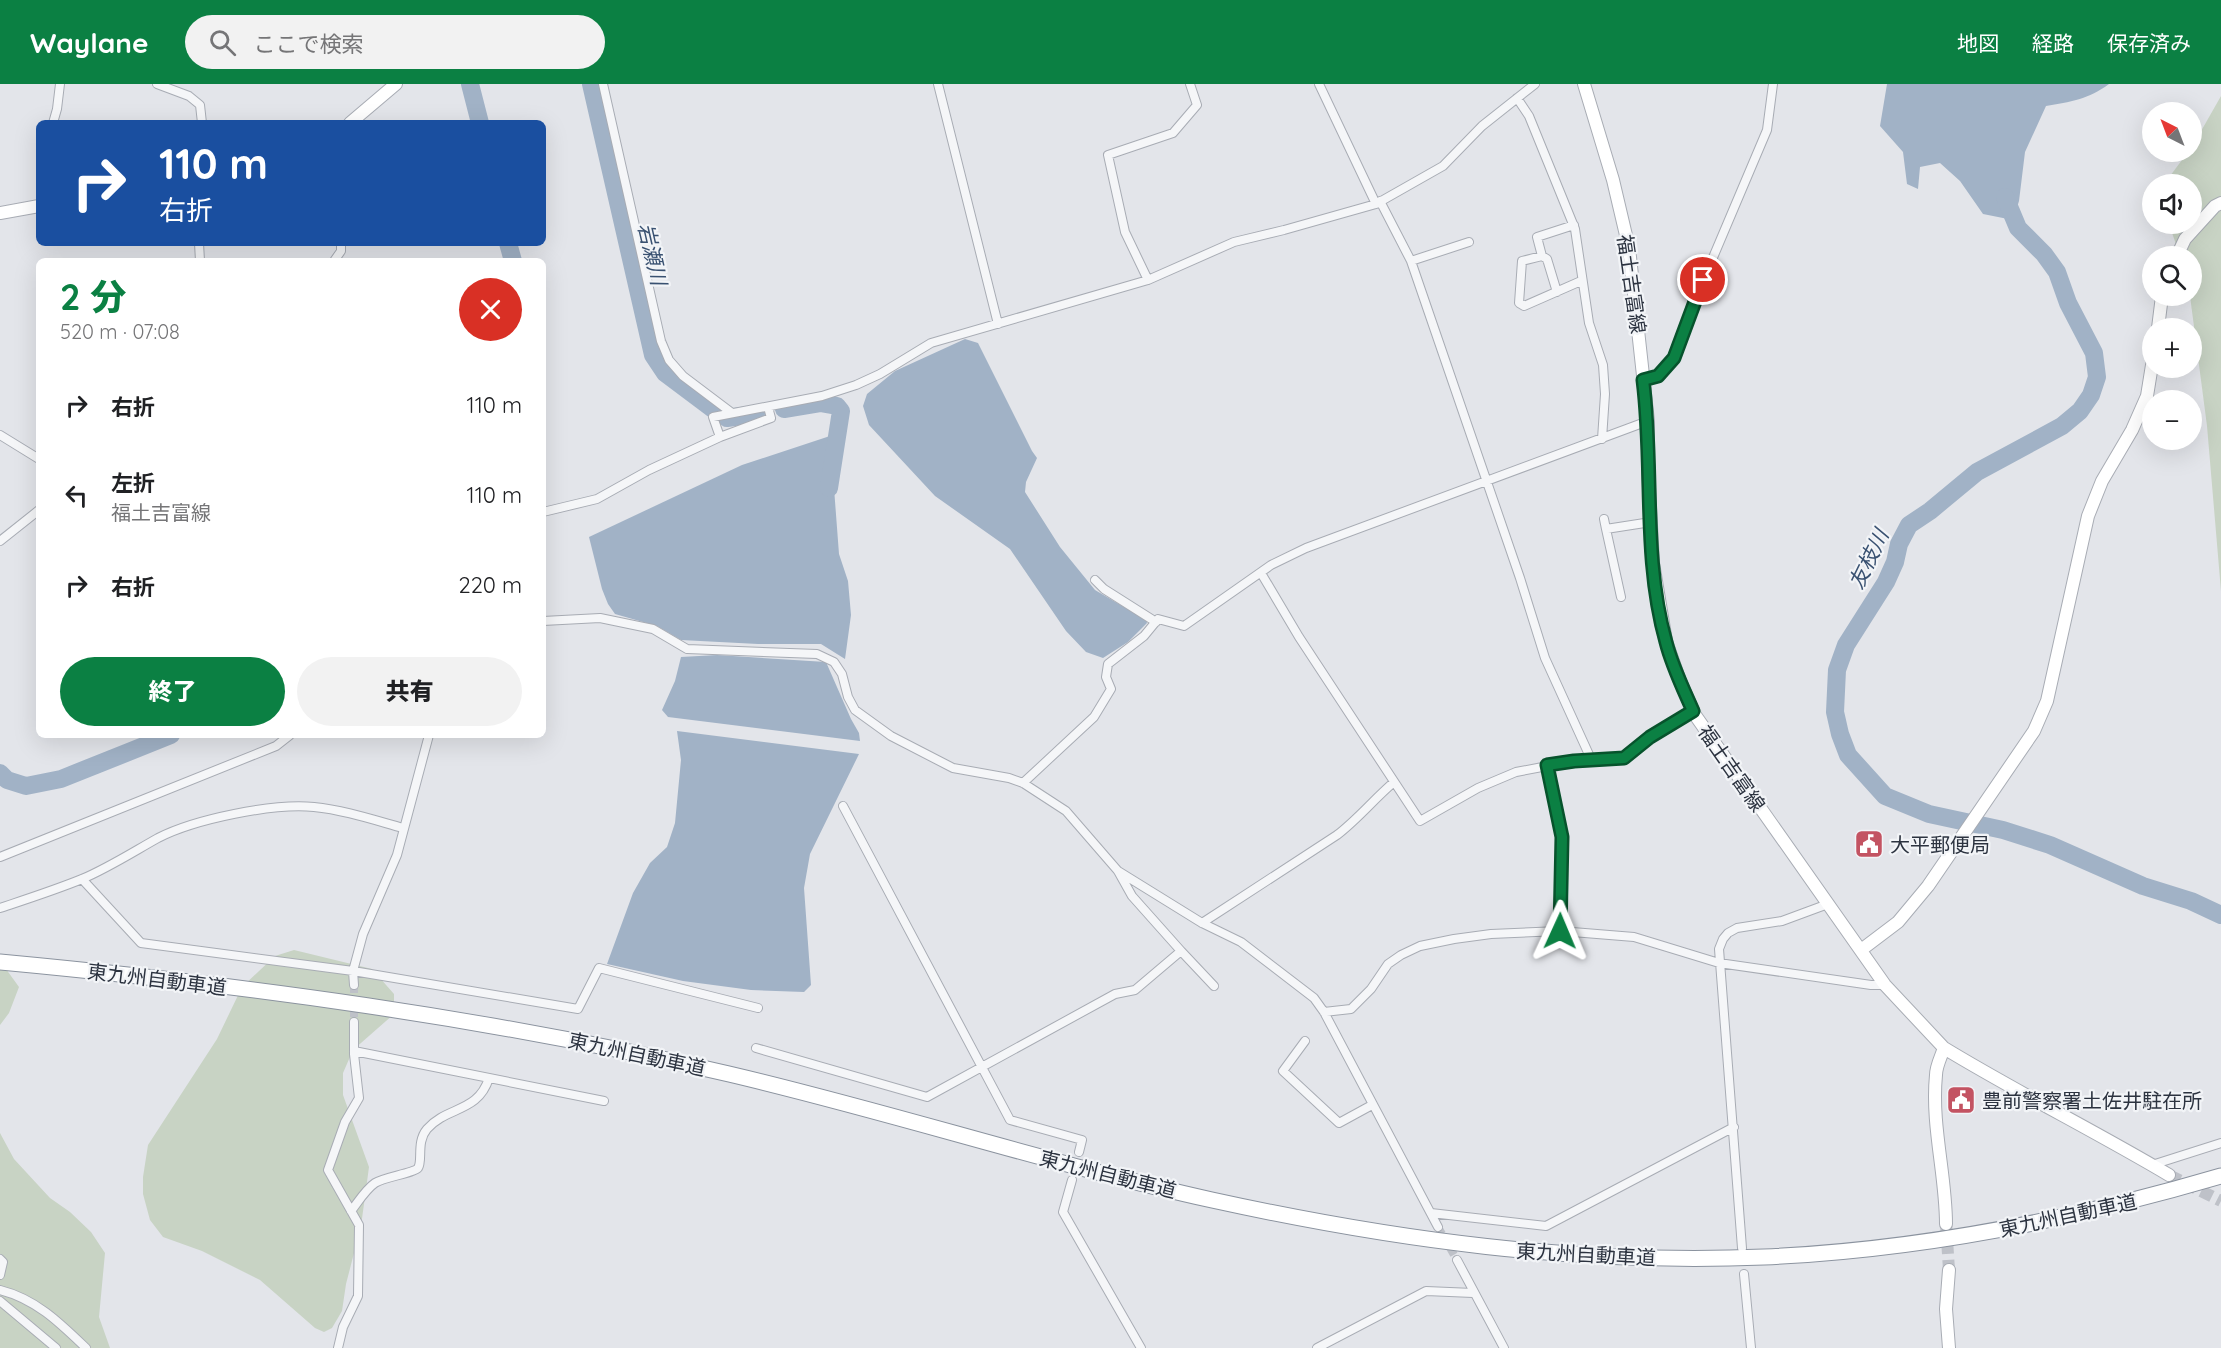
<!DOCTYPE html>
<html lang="ja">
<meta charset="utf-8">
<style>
:root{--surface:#fff;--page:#f2f2f2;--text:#202124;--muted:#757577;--accent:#0b8043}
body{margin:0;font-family:Quicksand,"Noto Sans JP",sans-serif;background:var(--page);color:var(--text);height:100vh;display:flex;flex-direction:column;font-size:22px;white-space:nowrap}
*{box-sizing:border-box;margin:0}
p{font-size:20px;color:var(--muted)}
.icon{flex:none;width:33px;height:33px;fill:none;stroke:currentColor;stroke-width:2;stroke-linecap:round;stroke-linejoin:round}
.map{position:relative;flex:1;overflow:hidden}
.sheet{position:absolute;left:36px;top:174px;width:510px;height:480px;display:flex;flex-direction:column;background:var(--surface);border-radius:9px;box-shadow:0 6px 24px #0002}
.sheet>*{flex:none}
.banner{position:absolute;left:36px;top:36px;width:510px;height:126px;border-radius:9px;box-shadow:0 6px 24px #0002;background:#1a4fa0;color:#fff;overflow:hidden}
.needle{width:39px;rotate:318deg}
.buttons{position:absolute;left:2142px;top:18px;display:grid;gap:12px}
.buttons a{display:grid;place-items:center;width:60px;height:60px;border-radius:50%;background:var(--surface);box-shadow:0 6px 24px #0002;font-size:30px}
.pin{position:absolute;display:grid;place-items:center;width:51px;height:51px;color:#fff;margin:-26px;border:3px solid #fff;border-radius:50%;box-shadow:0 2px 6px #0007}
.me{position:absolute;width:66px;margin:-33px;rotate:1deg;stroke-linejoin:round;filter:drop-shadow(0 0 4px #0008)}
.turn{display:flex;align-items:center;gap:21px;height:126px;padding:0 24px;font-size:27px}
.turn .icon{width:78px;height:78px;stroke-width:2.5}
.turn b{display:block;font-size:42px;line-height:51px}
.round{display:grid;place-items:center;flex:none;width:63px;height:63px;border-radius:32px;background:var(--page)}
.headline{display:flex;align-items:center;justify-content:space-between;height:102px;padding:0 24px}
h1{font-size:36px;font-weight:800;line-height:45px;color:var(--accent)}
.cta{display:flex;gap:12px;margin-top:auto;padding:12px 24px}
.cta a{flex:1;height:69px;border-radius:36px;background:var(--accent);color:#fff;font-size:24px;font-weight:800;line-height:69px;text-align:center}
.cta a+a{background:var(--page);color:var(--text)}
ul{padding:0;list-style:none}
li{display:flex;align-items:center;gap:18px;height:90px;padding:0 24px}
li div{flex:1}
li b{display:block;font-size:22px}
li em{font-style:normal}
header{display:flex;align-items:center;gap:36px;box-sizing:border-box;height:84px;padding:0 30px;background:var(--accent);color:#fff}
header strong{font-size:28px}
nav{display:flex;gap:33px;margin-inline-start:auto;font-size:21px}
.search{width:420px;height:54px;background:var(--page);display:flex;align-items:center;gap:15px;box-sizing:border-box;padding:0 21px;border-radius:33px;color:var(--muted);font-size:22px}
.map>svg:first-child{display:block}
.green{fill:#c8d3c4}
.water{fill:#a1b2c6}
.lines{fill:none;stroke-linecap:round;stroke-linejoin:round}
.river{stroke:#a1b2c6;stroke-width:18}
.street-tunnel{stroke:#bec1c8;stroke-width:8;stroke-dasharray:8 4;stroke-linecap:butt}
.secondary-tunnel{stroke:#bec1c8;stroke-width:12;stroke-dasharray:12 6;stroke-linecap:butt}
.street-casing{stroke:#a8acb4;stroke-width:10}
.secondary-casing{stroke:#a8acb4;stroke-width:14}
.highway-casing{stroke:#8b939f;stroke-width:17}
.street{stroke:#f5f6f8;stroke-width:8}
.secondary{stroke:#fff;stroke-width:12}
.highway{stroke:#fff;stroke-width:15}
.route-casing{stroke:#07532c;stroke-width:15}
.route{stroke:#0b8043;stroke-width:10}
.labels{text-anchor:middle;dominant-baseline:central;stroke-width:4.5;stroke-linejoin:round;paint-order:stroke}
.street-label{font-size:20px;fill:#2c3340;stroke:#f2f4f7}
.poi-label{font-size:20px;fill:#2c3340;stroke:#f2f4f7;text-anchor:start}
.water-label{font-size:21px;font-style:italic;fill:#395171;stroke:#f2f4f7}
</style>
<header>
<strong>Waylane</strong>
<div class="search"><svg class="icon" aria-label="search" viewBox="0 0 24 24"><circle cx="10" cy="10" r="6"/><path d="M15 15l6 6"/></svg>ここで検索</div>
<nav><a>地図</a><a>経路</a><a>保存済み</a></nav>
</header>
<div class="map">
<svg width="2221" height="1264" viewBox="0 0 2221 1264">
<rect width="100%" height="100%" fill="#e3e5ea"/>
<path class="green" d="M 2221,12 L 2221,507 L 2207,342 L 2190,212 L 2192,172 L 2180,172 L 2169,140 L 2192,140 L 2192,100 L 2169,100 L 2170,92 L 2188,68 L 2192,68 L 2192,63 Z
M 294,866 L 372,885 L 394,910 L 394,930 L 353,966 L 343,989 L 343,1011 L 369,1083 L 361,1142 L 346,1200 L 342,1227 L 332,1244 L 324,1248 L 315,1244 L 260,1196 L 202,1167 L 163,1153 L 150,1136 L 143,1110 L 143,1093 L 148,1061 L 217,955 L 242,903 L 275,872 Z
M 0,881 L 6,885 L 19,903 L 9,929 L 0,941 Z
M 0,1049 L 14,1075 L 50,1114 L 70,1128 L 91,1148 L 105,1169 L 99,1233 L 110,1264 L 0,1264 Z"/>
<path class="water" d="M 1887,0 L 2109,0 C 2089,15 2070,18 2046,22 L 2025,68 L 2019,117 L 2013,136 L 1983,130 L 1960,97 L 1940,79 L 1920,83 L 1918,105 L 1907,100 L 1903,68 L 1880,42 Z
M 965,255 L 978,259 L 1032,367 L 1037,374 L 1026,398 L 1025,408 L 1060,463 L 1095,506 L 1146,536 L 1147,539 L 1128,558 L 1103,574 L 1086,568 L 1066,547 L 1010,465 L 935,412 L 869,341 L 863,322 L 867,310 L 895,287 Z
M 830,352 L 824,401 L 834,404 L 839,470 L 848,497 L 851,531 L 845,575 L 821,560 L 758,560 L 681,556 L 657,542 L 615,530 L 608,520 L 602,505 L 589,453 L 742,381 Z
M 717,571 L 826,578 L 851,635 L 859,649 L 860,657 L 668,633 L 662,626 L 675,597 L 681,573 Z
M 677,647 L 859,670 L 810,770 L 804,804 L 811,901 L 804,908 L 751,906 L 683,897 L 607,880 L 633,809 L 650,779 L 667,763 L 675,739 L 681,676 Z"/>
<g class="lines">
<path class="river" d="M 470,0 L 480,39
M 591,0 L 653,271 L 665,289 L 713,325
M 2005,113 L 2018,144 L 2044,170 L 2057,188 L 2068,219 L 2094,269 L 2097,293 L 2091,311 L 2080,327 L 2062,342 L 1977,388 L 1930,427 L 1909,441 L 1899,460 L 1895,478 L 1886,498 L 1846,561 L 1837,586 L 1835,628 L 1840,650 L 1848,671 L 1885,712 L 1929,730 L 2003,746 L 2050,761 L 2143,802 L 2191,817 L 2221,831
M 508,159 L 513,177
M 784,325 L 820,319 L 837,322 L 841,327 L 829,404
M 727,334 L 756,330
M 0,689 L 7,696 L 26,702 L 61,695 L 171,651"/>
<path class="street-tunnel" d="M 354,901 L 354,938
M 1438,1143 L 1457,1176"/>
<path class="secondary-tunnel" d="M 2169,1091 L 2221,1117
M 1946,1140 L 1949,1186"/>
<g class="street-casing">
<path id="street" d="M 157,0 L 189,12 L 200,21 L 202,39
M 603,0 L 661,257 L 669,276 L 683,292 L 732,329
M 938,0 L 998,240
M 1319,0 L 1376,120
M 1517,14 L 1529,32 L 1575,145 L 1589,239 L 1603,281 L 1605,310 L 1602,355
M 53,39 L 57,25 L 60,0
M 1380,117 L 1411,177 L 1520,494 L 1545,574 L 1591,675
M 199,159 L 200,177
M 1542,172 L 1537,153 L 1574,141
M 334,177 L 341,167 L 341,159
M 1411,177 L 1469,158
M 1148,196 L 1125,148 L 1108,71 L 1173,49 L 1197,21 L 1190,0
M 1557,208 L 1547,175 L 1542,172 L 1522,177 L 1519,219 L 1524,222 L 1581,197
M 1643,296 L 1658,292 L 1674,274 L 1695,216 L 1767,46 L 1773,0
M 0,351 L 39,375
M 720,353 L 713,333 L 822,312 L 856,301 L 880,290 L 931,259 L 1148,196 L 1234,158 L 1284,146 L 1376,120 L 1443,82 L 1482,42 L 1535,0
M 543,428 L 597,415 L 649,386 L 720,353 L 771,334 L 768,323
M 1604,435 L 1606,445 L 1651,438
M 1606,445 L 1621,513
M 0,457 L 39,426
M 1261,489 L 1299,553 L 1420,737 L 1478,704 L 1516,688 L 1574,677 L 1625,674 L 1650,653 L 1693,627
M 1095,496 L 1104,505 L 1156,538
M 543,537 L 600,534 L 653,545 L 687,565 L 817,570 L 834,578 L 842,590 L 848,613 L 855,626 L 891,652 L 953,684 L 1009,694 L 1023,699 L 1066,727 L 1118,787 L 1132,812 L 1181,867 L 1135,906 L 1115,910 L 927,1013 L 756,964
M 1547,681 L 1562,753 L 1560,847
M 1023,699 L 1094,633 L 1111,605 L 1106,593 L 1108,580 L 1144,552 L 1158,535 L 1184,542 L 1271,481 L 1306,464 L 1648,337
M 843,722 L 1010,1036 L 1082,1056 L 1079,1068
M 0,773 L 276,662 L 290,651
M 1118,787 L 1202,839 L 1241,858 L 1314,914 L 1324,928 L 1438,1143
M 82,795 L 141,859 L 353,887 L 578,925 L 599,884 L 758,924
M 0,824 C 27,815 55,806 82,795 C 108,784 133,768 158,754 C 195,735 273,719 314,723 C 344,726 374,736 403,744
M 1202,839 L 1337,751 C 1358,735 1374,715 1394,698
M 1181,867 L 1214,902
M 354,901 L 353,887 L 363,850 L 397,771 L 429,651
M 1324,928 L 1351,925 L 1371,905 L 1388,880 L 1401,871 L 1420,862 L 1454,855 L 1491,850 L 1560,847 L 1634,853 L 1719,879 L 1871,901 L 1885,901
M 1305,957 L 1283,987 L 1339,1039 L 1372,1021
M 354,967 L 604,1017
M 2152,1081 L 2221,1059
M 1072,1096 L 1063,1128 L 1141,1264
M 351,1127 C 358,1118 366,1105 375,1099 C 384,1093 414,1089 418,1084 C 423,1077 416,1058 427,1045 C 447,1022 478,1029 489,994
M 1431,1129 L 1546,1142 L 1734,1043
M 1742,1164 L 1719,865 L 1723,855 L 1728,849 L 1737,844 L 1782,837 L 1828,820
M 0,1175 L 3,1178 L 0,1191
M 1457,1176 L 1504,1264
M 1744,1190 L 1751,1264
M 0,1206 C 36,1215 60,1239 86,1264
M 0,1217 L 56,1264
M 338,1264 L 343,1243 L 358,1212 L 359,1141 L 328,1086 L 345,1038 L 359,1014 L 354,970 L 354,938
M 1317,1264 L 1426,1207 L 1473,1209"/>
</g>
<g class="secondary-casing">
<path id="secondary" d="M 1584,0 L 1613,96 L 1629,164 L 1648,337 L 1648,385 L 1653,479 L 1666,557 L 1680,597 L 1695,631 L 1885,901 L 1944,964 C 1941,973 1936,982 1936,991 C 1931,1041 1946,1091 1946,1140
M 350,39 L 396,0
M 0,129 L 39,122
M 2177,172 L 2185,155 L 2215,122 L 2221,119
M 2158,244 L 2162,212
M 1861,866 L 1898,838 L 1928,802 L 2034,647 L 2047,617 L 2088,432 L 2102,397 L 2132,346 L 2147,312 L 2152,281
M 1944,964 C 2018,1009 2095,1047 2169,1091
M 1949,1264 L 1946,1225 L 1949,1186"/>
</g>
<g class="highway-casing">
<path id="highway" d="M 0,878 C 245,901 490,934 729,990 C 891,1028 1050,1080 1212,1116 C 1394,1156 1578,1181 1764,1173 C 1920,1166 2072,1136 2221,1092"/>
</g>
<use href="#street" class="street"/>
<use href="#secondary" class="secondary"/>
<use href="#highway" class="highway"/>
</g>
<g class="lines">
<g class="route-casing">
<path id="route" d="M 1560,847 L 1562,753 L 1547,681 L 1574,677 L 1624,674 L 1650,653 L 1693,627 C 1683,604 1672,582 1666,558 C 1642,473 1654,382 1643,296 L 1658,292 L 1674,274 L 1703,196"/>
</g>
<use href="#route" class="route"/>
</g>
<defs>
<g id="civic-square" transform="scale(1.5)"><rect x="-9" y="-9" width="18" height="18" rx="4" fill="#c35362" stroke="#f2f4f7"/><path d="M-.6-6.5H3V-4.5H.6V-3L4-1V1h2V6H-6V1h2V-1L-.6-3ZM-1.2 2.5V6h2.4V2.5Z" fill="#fff"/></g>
</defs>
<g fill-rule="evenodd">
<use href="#civic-square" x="1869" y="760"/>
<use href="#civic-square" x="1961" y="1016"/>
</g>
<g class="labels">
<g class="street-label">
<text transform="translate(1632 200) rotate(82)">福土吉富線</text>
<text transform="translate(1732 684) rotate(55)">福土吉富線</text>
<text transform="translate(157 895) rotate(7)">東九州自動車道</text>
<text transform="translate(637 970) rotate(12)">東九州自動車道</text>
<text transform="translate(1108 1090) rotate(14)">東九州自動車道</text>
<text transform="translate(2068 1131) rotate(-12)">東九州自動車道</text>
<text transform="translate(1586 1170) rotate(3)">東九州自動車道</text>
</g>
<g class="poi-label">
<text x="1890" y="760">大平郵便局</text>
<text x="1982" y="1016">豊前警察署土佐井駐在所</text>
</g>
<g class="water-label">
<text transform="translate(653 170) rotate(77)">岩瀬川</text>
<text transform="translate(1868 475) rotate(-64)">友枝川</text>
</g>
</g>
</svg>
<div class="buttons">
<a><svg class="needle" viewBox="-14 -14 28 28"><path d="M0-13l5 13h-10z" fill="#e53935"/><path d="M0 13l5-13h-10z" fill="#757577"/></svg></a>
<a><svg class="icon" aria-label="sound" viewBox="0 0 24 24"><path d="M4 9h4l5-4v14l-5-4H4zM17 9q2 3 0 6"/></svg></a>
<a><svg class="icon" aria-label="search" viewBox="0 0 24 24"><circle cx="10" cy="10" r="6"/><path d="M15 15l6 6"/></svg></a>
<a>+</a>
<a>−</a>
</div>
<div class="pin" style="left:1703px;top:196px;background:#d93025"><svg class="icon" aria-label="arrive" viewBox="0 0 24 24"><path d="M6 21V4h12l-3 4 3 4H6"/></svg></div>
<svg class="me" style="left:1560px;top:847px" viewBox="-20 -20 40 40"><path d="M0-17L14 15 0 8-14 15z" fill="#0b8043" stroke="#fff" stroke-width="4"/></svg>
<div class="banner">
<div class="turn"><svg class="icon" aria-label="right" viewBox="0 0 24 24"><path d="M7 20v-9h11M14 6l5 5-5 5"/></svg><div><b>110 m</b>右折</div></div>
</div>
<section class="sheet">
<div class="headline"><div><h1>2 分</h1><p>520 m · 07:08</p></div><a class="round" style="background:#d93025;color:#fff"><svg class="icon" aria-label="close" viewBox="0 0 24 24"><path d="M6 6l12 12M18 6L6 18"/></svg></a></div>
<ul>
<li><svg class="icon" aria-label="right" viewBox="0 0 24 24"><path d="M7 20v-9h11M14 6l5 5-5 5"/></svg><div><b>右折</b></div><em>110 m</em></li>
<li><svg class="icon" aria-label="left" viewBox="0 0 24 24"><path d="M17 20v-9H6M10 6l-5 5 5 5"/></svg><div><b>左折</b><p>福土吉富線</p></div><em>110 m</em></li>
<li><svg class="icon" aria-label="right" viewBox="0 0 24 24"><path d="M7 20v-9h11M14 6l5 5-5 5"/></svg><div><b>右折</b></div><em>220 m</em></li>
</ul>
<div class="cta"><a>終了</a><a>共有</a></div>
</section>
</div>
